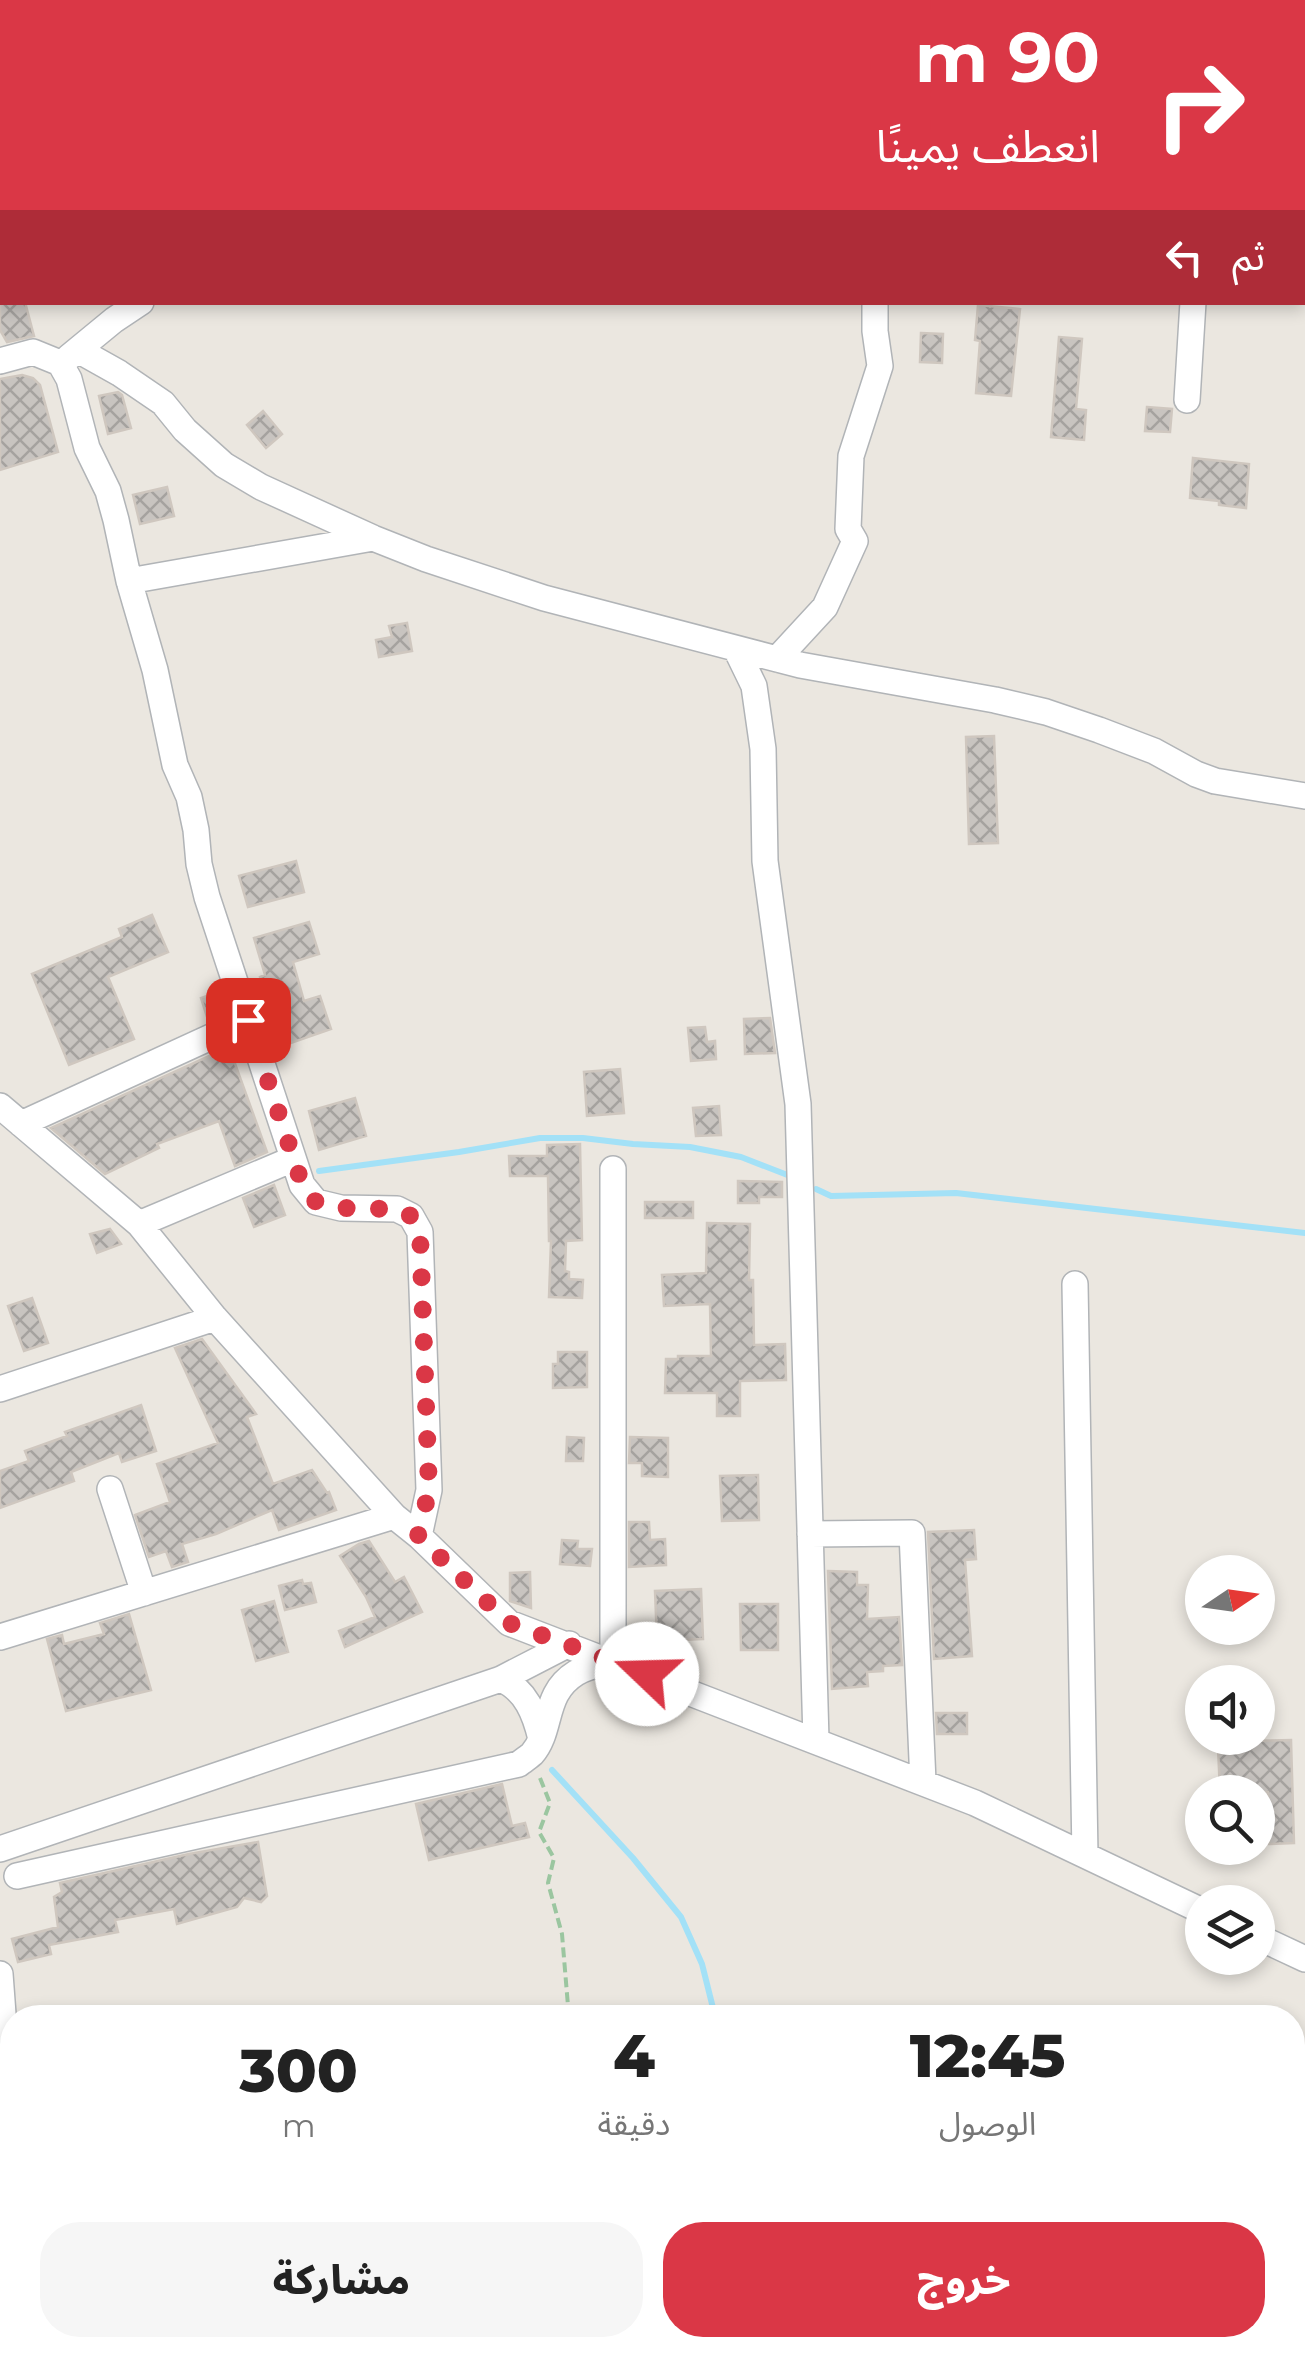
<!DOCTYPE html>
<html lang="ar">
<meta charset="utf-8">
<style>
:root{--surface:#fff;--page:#f6f6f6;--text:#222;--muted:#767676;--accent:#da3746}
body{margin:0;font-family:Montserrat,"Noto Sans Arabic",sans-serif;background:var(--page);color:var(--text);direction:rtl;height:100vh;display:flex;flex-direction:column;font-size:38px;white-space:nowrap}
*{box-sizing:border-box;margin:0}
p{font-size:32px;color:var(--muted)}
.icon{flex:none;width:55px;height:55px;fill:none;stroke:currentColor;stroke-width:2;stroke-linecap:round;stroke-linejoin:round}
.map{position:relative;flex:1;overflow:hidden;direction:ltr}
.panel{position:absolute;left:0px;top:2005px;width:1305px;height:352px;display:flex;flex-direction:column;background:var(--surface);border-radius:40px 40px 0 0;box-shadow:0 5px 15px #0003;direction:rtl}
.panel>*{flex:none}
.guide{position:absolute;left:0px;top:0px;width:1305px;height:305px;box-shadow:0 5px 15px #0003;direction:rtl;background:#da3746;color:#fff;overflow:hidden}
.needle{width:65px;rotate:77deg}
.controls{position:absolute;left:1185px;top:1555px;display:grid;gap:20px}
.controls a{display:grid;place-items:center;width:90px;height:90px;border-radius:50%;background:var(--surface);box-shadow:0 5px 15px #0003;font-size:50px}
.pin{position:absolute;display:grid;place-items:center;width:85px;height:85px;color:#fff;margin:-42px;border-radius:20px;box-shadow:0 5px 15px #0006}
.me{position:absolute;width:110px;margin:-55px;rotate:291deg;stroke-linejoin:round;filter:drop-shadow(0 0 8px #0008)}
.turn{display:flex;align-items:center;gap:35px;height:210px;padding:0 40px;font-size:45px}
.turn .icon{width:130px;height:130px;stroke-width:2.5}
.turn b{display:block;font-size:70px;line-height:85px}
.then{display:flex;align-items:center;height:95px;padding:0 40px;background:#0003;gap:20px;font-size:38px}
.eta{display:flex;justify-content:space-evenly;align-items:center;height:170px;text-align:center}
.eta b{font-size:60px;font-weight:800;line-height:70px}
.button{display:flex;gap:20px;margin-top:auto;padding:20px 40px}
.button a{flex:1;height:115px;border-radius:40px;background:var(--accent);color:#fff;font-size:40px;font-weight:800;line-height:115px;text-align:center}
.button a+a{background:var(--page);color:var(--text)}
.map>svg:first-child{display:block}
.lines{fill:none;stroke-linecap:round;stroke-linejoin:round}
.stream{stroke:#a3e1f7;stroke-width:6}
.building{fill:url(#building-cross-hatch);stroke:#cfc7bf;stroke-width:2.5}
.minor-casing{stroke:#b1b4b7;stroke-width:28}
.path{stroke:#9bc6a0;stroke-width:4;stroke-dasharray:10 5;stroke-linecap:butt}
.minor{stroke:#fff;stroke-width:25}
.route{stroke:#da3746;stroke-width:18;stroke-dasharray:0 32.4}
</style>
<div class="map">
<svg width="1305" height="2356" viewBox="0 0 1305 2356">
<defs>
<pattern id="building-cross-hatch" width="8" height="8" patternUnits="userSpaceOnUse" patternTransform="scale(2.5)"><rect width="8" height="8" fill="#c8c4c0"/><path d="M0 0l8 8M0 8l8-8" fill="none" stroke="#a5a29f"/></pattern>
</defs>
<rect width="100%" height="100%" fill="#ebe7e0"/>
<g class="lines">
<path class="stream" d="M 319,1171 L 459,1152 L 540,1138 L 583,1138 L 633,1144 L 690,1147 L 741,1157 L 790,1176
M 816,1189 L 831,1196 L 956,1193 L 1305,1233
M 552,1770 L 633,1858 L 681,1917 L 702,1964 L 714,2012 L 718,2018
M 930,2345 L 937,2356"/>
</g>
<path class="building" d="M 0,302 L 25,302 L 34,336 L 7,342 L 0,330 Z
M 978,305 L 1020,309 L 1011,396 L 976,393 L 980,341 L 975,340 Z
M 921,333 L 943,334 L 942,363 L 920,362 Z
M 1059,337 L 1082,339 L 1076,409 L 1086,410 L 1084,440 L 1051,437 Z
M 22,375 L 33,378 L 40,385 L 58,452 L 0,470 L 0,379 Z
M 118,392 L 122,395 L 131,428 L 108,434 L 99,396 Z
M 1147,407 L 1172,409 L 1170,432 L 1145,431 Z
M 263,411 L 282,434 L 266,448 L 247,425 Z
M 1193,458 L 1249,464 L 1246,508 L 1219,505 L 1219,501 L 1190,498 Z
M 167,487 L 174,516 L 140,524 L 133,495 Z
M 407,623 L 412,651 L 379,657 L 376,640 L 392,637 L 389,626 Z
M 994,736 L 998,843 L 969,844 L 966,737 Z
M 296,861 L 304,892 L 248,907 L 239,876 Z
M 152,915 L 168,952 L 108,977 L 134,1039 L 69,1065 L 32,974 L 122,937 L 119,929 Z
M 309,922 L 319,954 L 293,962 L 304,1001 L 320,996 L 331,1029 L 291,1043 L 277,1001 L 267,1004 L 260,977 L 265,975 L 254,938 Z
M 221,991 L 227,1012 L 208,1020 L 201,998 Z
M 770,1018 L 775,1053 L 745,1054 L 744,1019 Z
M 705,1027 L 707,1042 L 715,1041 L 716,1059 L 691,1061 L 688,1028 Z
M 229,1047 L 267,1152 L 235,1166 L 219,1121 L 157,1144 L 159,1148 L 105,1174 L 51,1128 Z
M 620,1069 L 624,1113 L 587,1116 L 584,1072 Z
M 355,1098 L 366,1136 L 319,1150 L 309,1111 Z
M 719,1106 L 721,1135 L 696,1136 L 693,1108 Z
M 580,1144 L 582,1240 L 566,1241 L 565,1271 L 569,1272 L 569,1279 L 583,1280 L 582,1298 L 549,1297 L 551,1241 L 549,1241 L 548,1176 L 510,1176 L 509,1156 L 547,1156 L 547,1145 Z
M 738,1181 L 782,1182 L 782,1197 L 759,1197 L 759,1203 L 738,1203 Z
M 274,1185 L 285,1215 L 254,1227 L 243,1198 Z
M 645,1202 L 693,1202 L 693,1218 L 645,1218 Z
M 707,1223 L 750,1224 L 749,1280 L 753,1280 L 754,1345 L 785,1344 L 786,1380 L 740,1381 L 740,1416 L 717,1416 L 717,1393 L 665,1393 L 666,1359 L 678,1359 L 678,1356 L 711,1356 L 710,1304 L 664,1306 L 662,1275 L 706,1273 Z
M 110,1229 L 121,1244 L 97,1253 L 90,1234 Z
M 32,1298 L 48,1343 L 24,1351 L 8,1306 Z
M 202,1339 L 256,1414 L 247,1417 L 273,1484 L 312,1470 L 327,1493 L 329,1492 L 336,1510 L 279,1530 L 272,1510 L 216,1534 L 182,1544 L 188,1562 L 172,1567 L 166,1551 L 149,1557 L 135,1515 L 170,1502 L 157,1464 L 218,1443 L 175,1348 Z
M 558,1352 L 587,1352 L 587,1387 L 553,1388 L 553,1364 L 558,1364 Z
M 141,1405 L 156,1451 L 122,1462 L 119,1453 L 71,1472 L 74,1481 L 0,1508 L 0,1471 L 29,1461 L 25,1451 L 67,1436 L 65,1432 Z
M 567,1437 L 584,1438 L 583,1461 L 566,1461 Z
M 630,1437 L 668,1438 L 668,1477 L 642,1476 L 642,1463 L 629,1463 Z
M 758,1475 L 759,1520 L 722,1521 L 720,1476 Z
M 629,1522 L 649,1522 L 650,1540 L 665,1539 L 666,1565 L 629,1567 Z
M 974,1530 L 976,1559 L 965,1560 L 972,1656 L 934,1659 L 928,1532 Z
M 562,1540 L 578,1541 L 577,1549 L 592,1549 L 590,1566 L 560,1564 Z
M 369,1541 L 395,1582 L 404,1577 L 422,1612 L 345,1647 L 339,1631 L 375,1617 L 366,1597 L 340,1556 L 359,1544 Z
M 828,1571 L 857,1572 L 857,1585 L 868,1585 L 867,1619 L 899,1617 L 902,1665 L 883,1666 L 883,1671 L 867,1672 L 868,1686 L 832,1689 Z
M 530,1572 L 531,1608 L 510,1601 L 510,1573 Z
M 302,1580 L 303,1584 L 311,1583 L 316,1602 L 285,1610 L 279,1586 Z
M 701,1589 L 703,1639 L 657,1641 L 655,1591 Z
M 274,1601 L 288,1652 L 256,1661 L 242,1610 Z
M 740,1604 L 778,1604 L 778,1650 L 741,1650 Z
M 129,1614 L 151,1690 L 66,1711 L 47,1639 L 62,1635 L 64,1644 L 104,1634 L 100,1623 Z
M 936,1713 L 967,1713 L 967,1734 L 937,1734 Z
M 1223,1738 L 1241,1738 L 1241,1741 L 1291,1740 L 1294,1843 L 1269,1844 L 1268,1792 L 1220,1792 L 1218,1747 L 1224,1746 Z
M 502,1784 L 512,1826 L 525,1823 L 529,1837 L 429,1860 L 416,1804 Z
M 258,1842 L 267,1896 L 261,1902 L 244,1898 L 237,1907 L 177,1924 L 174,1909 L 115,1920 L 118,1932 L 49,1945 L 51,1954 L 18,1962 L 12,1939 L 58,1927 L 54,1897 L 62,1892 L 60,1883 L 189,1854 Z"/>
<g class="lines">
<g class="minor-casing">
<path id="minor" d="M 714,0 L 714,2
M 774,0 L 774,2
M 1277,0 L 1277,2
M 431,2 L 431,0
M 537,2 L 537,0
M 1302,241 L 1305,242
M 78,350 L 119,373 L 163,403 L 185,430 L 224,465 L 261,487 L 373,538 L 426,559 L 544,598 L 800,665 L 995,700 L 1046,712 L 1099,730 L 1154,751 L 1196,774 L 1215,781 L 1305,796
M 69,357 L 114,320 L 141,302
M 0,361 L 33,352 L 60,363 L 69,379 L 87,448 L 108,491 L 116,520 L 129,581 L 155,670 L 175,765 L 189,797 L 196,830 L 199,864 L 207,897 L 302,1185 L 316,1202 L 341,1208 L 397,1209 L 411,1216 L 420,1232 L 429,1490 L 419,1536
M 1187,400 L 1193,302
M 129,581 L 373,538
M 736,649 L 754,686 L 763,749 L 765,861 L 798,1104 L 816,1740
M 777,659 L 825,607 L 855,541 L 848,529 L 851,456 L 880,366 L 875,331 L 875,302
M 0,1106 L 139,1224 L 215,1318 L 394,1516 L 419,1536 L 509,1623 L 975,1803 L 1202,1911
M 21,1124 L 248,1020
M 139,1224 L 293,1159
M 1075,1284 L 1085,1855
M 0,1389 L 215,1318
M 110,1489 L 144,1593
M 810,1534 L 912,1533 L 923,1782
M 0,1637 L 394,1516
M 501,1679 C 526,1690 535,1714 541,1739
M 0,1849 L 501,1679 L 569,1644
M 17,1876 L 519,1764 C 520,1763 531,1755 532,1754 C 553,1730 542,1694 576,1673 C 587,1666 601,1664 613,1661 L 613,1169
M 1258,1937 L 1305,1959
M 0,1974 L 12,2134
M 0,2294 L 12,2291
M 35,2345 L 37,2356"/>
</g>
<path class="path" d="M 540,1778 L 550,1803 L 539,1832 L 554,1858 L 548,1883 L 562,1934 L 569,2018
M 598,2356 L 599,2345"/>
<use href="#minor" class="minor"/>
</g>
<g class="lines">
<path class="route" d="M 248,1020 L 302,1184 L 316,1202 L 341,1208 L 397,1209 L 411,1216 L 420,1232 L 429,1490 L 418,1536 L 509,1623 L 647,1674"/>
</g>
</svg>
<div class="controls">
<a><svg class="needle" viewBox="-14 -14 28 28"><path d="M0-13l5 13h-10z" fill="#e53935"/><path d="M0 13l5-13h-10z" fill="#767676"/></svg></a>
<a><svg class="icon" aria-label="sound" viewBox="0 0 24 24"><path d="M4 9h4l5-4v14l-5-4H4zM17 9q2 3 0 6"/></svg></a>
<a><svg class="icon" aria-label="search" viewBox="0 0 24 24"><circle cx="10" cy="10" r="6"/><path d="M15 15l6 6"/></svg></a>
<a><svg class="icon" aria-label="layers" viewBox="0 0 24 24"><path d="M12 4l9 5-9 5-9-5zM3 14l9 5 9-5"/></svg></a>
</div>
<div class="pin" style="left:248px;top:1020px;background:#d93025"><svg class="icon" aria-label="arrive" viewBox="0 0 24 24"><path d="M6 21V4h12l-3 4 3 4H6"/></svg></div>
<svg class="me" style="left:647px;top:1674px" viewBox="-20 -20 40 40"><circle r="19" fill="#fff"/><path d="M0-13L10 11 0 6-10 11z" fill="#da3746"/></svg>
<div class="guide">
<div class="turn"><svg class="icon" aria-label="right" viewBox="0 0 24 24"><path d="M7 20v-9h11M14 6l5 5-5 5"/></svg><div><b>90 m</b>انعطف يمينًا</div></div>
<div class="then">ثم<svg class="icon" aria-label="left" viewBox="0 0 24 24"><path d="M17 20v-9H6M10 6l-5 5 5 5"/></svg></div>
</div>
<section class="panel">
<div class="eta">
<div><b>12:45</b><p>الوصول</p></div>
<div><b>4</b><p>دقيقة</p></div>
<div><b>300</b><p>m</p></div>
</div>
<div class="button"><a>خروج</a><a>مشاركة</a></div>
</section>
</div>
